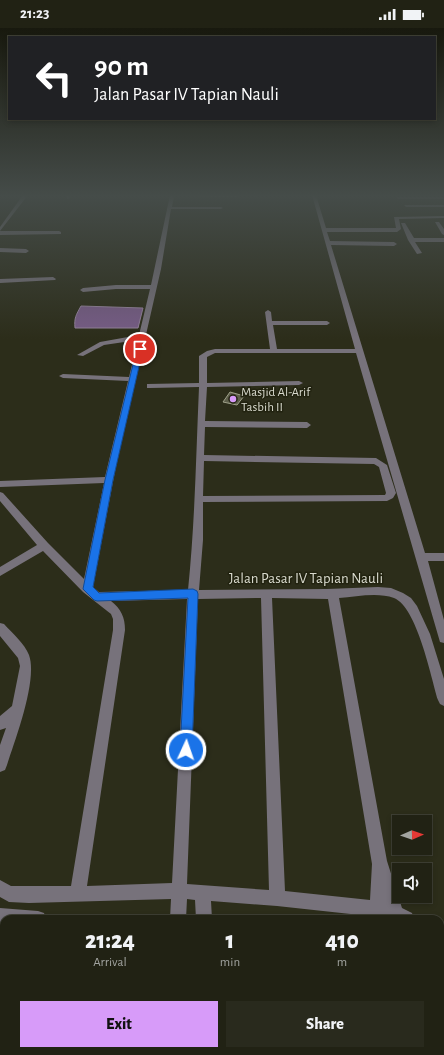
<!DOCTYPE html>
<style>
:root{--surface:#212214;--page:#292a1d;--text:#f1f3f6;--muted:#a2a4a0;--line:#3e3f34;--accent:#d79bf9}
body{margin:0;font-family:"Alegreya Sans",sans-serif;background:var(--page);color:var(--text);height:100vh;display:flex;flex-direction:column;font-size:15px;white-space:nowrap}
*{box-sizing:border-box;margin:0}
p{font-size:13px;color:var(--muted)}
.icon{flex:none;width:22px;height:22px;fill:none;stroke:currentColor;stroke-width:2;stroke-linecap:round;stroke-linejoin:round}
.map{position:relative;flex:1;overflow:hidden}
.details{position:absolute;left:0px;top:887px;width:444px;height:140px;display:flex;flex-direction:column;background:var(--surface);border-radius:12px 12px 0 0;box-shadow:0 2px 6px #0003,0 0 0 1px var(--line)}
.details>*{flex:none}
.top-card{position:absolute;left:8px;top:8px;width:428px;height:84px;border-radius:0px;box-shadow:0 2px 6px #0003,0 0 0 1px var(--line);background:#202124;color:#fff;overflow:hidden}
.needle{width:26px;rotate:88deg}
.controls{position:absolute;left:392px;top:787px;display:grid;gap:8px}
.controls a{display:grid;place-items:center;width:40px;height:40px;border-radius:0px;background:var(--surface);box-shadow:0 2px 6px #0003,0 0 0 1px var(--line);font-size:20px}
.pin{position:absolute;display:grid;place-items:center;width:34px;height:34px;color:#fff;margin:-17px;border:2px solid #fff;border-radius:50%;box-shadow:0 1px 4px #0007}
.me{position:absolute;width:44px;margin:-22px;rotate:3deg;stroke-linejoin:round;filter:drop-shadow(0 0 3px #0008)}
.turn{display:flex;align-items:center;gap:14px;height:84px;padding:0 20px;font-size:18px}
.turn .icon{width:52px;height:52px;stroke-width:2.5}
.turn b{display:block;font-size:28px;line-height:34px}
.eta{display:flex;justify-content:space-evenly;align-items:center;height:68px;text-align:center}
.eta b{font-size:24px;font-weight:800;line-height:28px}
.primary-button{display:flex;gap:8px;margin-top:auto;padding:8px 20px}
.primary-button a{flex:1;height:46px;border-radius:0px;background:var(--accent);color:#111;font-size:16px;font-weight:800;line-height:46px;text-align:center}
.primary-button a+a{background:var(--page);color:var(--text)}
.status{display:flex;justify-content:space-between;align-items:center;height:28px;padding:0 20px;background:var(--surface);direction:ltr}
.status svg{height:11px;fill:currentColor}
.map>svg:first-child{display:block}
.green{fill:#3f4020}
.water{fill:#775c86;stroke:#94829b}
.building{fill:#5d5e4a;stroke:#9ea089}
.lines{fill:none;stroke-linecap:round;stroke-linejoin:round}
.minor{fill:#77727b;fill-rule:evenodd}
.route{fill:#1a73e8;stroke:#114b97}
.poi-dot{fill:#d79bf9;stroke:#222310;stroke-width:1.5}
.labels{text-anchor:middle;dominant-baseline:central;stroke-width:3;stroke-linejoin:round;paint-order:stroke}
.far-poi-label{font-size:13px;fill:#d8d9cd;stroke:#222310;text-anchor:start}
.street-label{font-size:15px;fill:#d8d9cd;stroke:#222310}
</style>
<div class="status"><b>21:23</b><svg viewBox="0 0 49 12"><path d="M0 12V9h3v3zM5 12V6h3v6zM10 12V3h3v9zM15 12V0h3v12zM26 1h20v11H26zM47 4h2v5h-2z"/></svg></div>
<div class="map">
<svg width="444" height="1027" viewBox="0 0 444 1027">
<rect width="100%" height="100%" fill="#2c2d1a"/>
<path class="green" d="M 440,913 L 444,913 L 444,1027 L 421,1027 L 420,1023 L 440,1023 Z"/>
<path class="water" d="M 81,278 L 143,280 L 138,300 L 75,300 C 74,290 76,287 81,278 Z"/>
<path class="building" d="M 230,364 L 244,368 L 237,377 L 223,374 Z"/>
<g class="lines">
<path class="minor" d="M 23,167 L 28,167 L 0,203 L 59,203 L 61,204 L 61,206 L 0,207 L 0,199 Z
M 68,167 L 72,167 L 68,171 L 66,170 Z
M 170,167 L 239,168 L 237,169 L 174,168 L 172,179 L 221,179 L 223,180 L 221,181 L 171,181 L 161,241 L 116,438 L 93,559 L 99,564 L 188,562 C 195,495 196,427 199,359 L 150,360 L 147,360 L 147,356 L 199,355 L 199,328 L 207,323 L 215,321 L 270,321 L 265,284 L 268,282 L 271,284 L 272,293 L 327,293 L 330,295 L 327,297 L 273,297 L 277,321 L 355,321 L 312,167 L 316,167 L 326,200 L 396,200 L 394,189 L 444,188 L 444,190 L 399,191 L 401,201 L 397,204 L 327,204 L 330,213 L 394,214 L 397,216 L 394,218 L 331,217 L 425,525 L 444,525 L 444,533 L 428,533 L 444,592 L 444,615 L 440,614 L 356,325 L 215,325 L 207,329 L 207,355 L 299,353 L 303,355 L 299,357 L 207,359 L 205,393 L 307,394 L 311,397 L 307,400 L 205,399 L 204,427 L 376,430 L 387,437 L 396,465 L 393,470 L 387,473 L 203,474 L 203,512 L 199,562 L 327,561 L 378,559 L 391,560 L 403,565 L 411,570 L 417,578 L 430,606 L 444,651 L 444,678 L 440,676 L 438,672 C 431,649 417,579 394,570 C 377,564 356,569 339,570 L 387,833 L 402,880 L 412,885 L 414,891 L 369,891 L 369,888 L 277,878 L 211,873 L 212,891 L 196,891 L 195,872 L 187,871 L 186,891 L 170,891 L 171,871 L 29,875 L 9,874 L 0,869 L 0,852 L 11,858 L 71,858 L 113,602 L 113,591 L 111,586 L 83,564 L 43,523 L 0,548 L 0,539 L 37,517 L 0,473 L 0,464 L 3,465 L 48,515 L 84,551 L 104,455 L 0,459 L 0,453 L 105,449 L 128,353 L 63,350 L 59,348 L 63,346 L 129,349 L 138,312 L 104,317 L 83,328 L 77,327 L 100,314 L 139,307 L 150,261 L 116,261 L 83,264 L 80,262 L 83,260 L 116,257 L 151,257 ZM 204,433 L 374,436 L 379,439 L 386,465 L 385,467 L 203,468 ZM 261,570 L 269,862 L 187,856 L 198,571 ZM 272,570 L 328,571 L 372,836 L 370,872 L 285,863 ZM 187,571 L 172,855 L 87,858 L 125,602 C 125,589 121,581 111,573 Z
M 396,169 L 444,169 L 444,171 L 398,171 Z
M 404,177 L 444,177 L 444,179 L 406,179 Z
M 435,194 L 439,194 L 444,201 L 444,207 L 442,206 Z
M 401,195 L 405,195 L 414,210 L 444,210 L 444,214 L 415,214 L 422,225 L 417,226 L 408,212 Z
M 0,220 L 26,221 L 29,223 L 26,225 L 0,224 Z
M 53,249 L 56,251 L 55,252 L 0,255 L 0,251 Z
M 0,595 L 4,596 C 12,605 25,616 29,627 C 38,652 15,712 7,737 L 5,742 L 0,744 L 0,717 L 6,700 L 0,702 L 0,688 L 12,678 L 20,638 L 18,630 L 0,608 Z
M 0,880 L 38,883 L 44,885 L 46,891 L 4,891 L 4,896 L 0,896 Z
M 440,894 L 444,894 L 444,910 L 440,910 Z
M 198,1023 L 216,1023 L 216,1027 L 198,1027 Z
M 379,1023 L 397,1023 L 397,1027 L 379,1027 Z
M 407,1023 L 425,1023 L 425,1027 L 407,1027 Z"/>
</g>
<linearGradient id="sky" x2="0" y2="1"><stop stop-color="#18190e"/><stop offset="0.54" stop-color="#454c49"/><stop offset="1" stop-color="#454c49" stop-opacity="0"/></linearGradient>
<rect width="444" height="311" fill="url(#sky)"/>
<path class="route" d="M 137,320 L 143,321 L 113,452 L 93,559 L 99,565 L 193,561 L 197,563 L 198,566 L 192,722 L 190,727 L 186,728 L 181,727 L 180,722 L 188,570 L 97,573 L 94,572 L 83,561 L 105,452 Z"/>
<circle class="poi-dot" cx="233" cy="371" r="4"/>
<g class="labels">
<g class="far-poi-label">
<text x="241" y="364">Masjid Al-Arif<tspan x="241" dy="15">Tasbih II</tspan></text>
</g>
<g class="street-label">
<text x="306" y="550">Jalan Pasar IV Tapian Nauli</text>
</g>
</g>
</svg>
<div class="controls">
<a><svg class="needle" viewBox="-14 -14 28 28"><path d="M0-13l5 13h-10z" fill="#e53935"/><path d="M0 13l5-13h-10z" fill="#a2a4a0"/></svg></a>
<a><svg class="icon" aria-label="sound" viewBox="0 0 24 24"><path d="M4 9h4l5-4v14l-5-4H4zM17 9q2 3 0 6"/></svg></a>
</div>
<div class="pin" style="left:140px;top:321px;background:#d93025"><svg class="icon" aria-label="arrive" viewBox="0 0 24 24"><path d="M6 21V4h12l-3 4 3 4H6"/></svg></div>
<svg class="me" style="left:186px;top:722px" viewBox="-20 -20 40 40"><circle r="17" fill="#1a73e8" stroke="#fff" stroke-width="3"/><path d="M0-11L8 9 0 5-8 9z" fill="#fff"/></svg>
<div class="top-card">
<div class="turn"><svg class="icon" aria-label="left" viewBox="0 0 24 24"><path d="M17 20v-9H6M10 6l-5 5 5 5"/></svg><div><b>90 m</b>Jalan Pasar IV Tapian Nauli</div></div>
</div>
<section class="details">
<div class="eta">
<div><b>21:24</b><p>Arrival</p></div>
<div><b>1</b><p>min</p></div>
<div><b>410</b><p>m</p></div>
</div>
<div class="primary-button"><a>Exit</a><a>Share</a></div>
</section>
</div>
